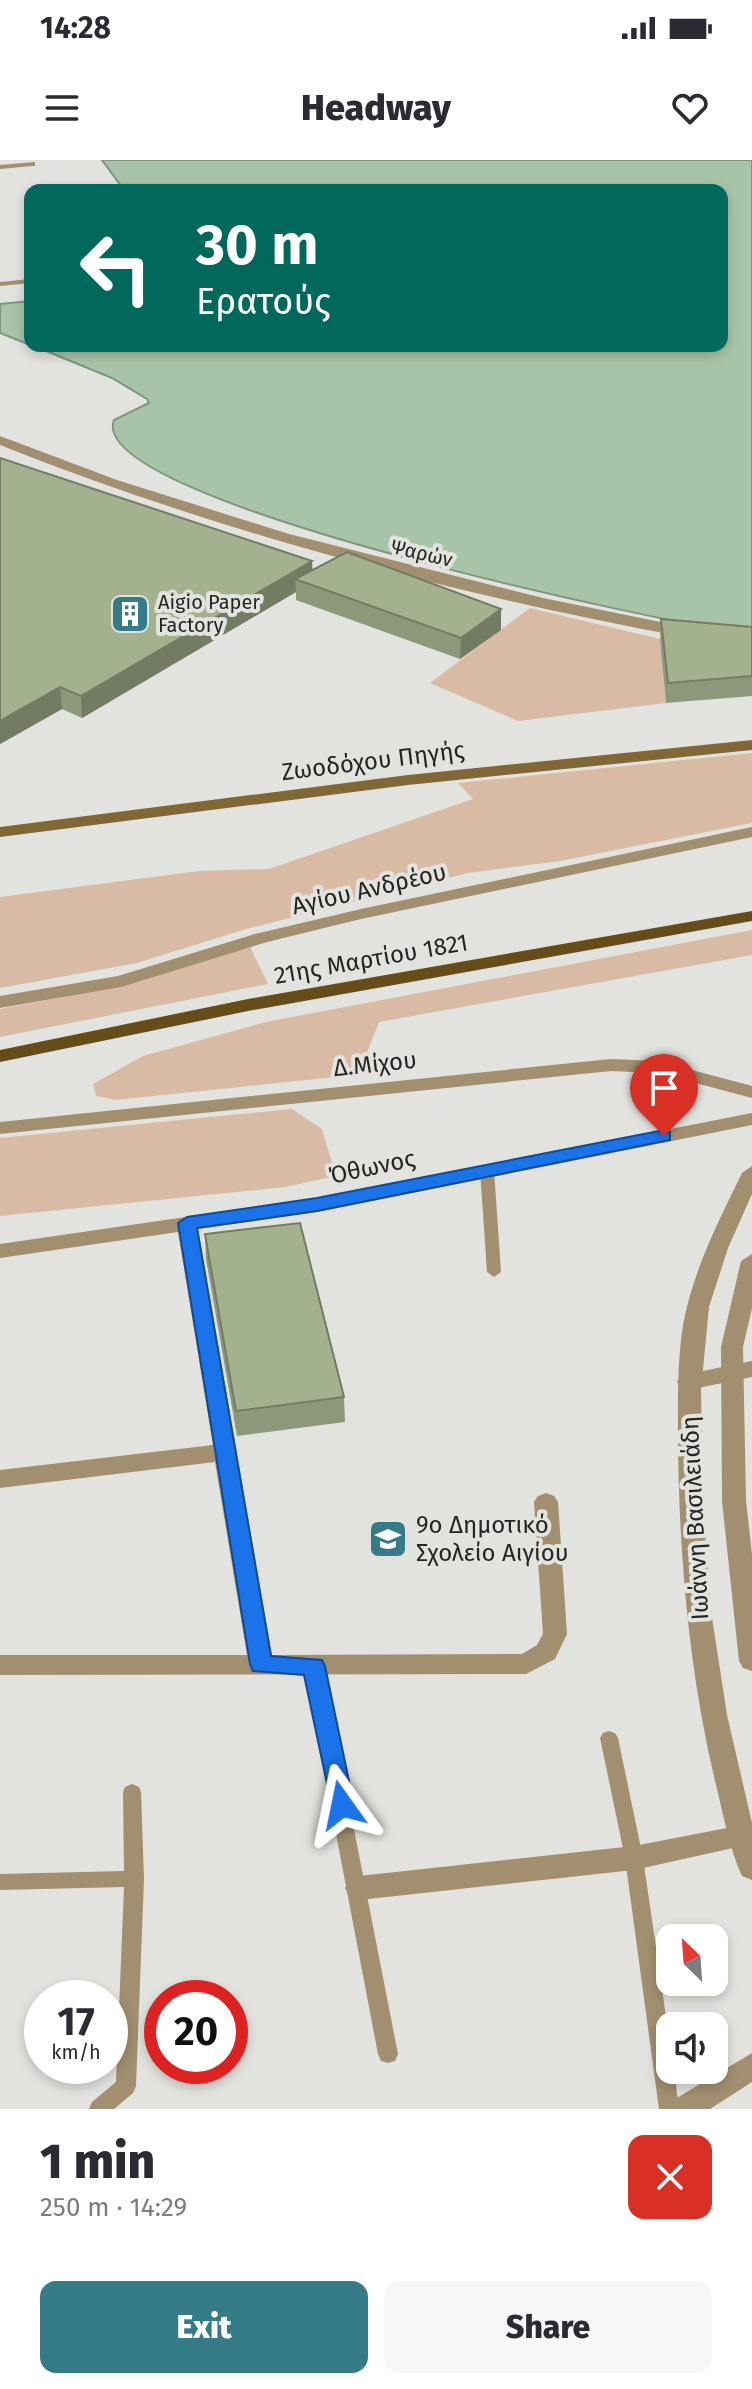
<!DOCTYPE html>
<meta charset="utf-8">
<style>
:root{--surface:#fff;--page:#f7f7f7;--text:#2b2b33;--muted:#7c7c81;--accent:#367c88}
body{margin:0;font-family:"Fira Sans",sans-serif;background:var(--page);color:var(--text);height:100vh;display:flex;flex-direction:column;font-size:30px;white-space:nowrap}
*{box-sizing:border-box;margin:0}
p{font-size:26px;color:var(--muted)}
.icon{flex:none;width:44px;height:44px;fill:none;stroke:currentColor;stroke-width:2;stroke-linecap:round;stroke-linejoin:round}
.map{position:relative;height:1949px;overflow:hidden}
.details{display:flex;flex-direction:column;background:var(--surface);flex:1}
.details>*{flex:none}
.banner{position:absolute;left:24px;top:24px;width:704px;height:168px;border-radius:16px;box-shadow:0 4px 12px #0003;background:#00695c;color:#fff;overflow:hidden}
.needle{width:52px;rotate:335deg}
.tools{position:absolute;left:656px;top:1764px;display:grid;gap:16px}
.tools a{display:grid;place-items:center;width:72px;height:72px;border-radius:16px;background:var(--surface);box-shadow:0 4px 12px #0003;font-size:40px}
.speed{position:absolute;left:24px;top:1820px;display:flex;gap:16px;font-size:40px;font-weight:700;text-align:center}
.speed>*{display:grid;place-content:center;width:104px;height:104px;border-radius:50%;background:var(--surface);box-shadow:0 4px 12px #0003;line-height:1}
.speed small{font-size:20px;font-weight:400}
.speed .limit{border:12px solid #d22;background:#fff;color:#111}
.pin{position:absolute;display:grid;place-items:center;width:68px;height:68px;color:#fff;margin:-82px -34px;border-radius:50% 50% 50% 0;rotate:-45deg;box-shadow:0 0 8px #0007}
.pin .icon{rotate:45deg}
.me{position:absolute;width:88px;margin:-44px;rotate:348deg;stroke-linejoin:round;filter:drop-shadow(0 0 6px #0008)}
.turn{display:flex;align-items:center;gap:28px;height:168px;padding:0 40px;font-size:36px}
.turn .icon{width:104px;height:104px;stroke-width:2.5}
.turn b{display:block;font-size:56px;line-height:68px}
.round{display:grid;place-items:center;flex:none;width:84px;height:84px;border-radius:16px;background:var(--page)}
.overview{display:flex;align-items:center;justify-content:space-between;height:136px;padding:0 40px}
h1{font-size:48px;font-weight:800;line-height:60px}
.cta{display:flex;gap:16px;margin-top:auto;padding:16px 40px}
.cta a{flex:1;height:92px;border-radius:16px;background:var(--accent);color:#fff;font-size:32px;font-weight:800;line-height:92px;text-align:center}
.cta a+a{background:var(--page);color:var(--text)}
.status{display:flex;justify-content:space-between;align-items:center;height:56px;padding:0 40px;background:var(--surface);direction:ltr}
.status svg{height:22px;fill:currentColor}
header{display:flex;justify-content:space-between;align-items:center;height:104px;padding:0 40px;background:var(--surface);font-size:36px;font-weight:800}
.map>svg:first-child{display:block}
.green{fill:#d9baa4}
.water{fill:#a7c4a8;stroke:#809480;stroke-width:2}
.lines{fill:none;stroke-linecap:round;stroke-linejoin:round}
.service{fill:#a28f6f;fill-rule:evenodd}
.minor{fill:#a28f6f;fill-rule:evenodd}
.tertiary{fill:#a28f6f;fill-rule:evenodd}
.secondary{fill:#826736;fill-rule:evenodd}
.primary{fill:#664c19;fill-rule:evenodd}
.wall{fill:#8d987a}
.shaded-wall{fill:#737c63}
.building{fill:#a4b18e;stroke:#737c63;stroke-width:2}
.route{fill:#1a73e8;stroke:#114b97;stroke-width:2}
.labels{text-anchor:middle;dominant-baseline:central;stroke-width:8;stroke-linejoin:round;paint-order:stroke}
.far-street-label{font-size:20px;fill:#252524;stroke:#e2e2de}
.far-poi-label{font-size:20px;fill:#252524;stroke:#e2e2de;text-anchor:start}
.street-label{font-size:24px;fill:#252524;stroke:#e2e2de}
.poi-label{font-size:24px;fill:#252524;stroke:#e2e2de;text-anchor:start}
</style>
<div class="status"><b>14:28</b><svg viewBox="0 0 49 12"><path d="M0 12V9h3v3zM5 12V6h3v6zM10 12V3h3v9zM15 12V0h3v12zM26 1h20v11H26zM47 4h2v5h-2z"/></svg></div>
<header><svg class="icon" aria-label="menu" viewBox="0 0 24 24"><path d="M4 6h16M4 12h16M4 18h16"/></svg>Headway<svg class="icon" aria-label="heart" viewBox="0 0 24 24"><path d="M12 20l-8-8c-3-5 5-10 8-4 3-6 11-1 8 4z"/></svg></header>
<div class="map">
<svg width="752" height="1949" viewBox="0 0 752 1949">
<rect width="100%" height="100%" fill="#e2e2de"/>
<path class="green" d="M 530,448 L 660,479 L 666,543 L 518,561 L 430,523 Z
M 752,593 L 752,663 L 560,701 L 468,713 L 246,769 L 137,803 L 0,828 L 0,737 L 199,711 L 269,709 L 473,639 L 458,623 Z
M 752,770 L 752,795 L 379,862 L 362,905 L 345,916 L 116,940 L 96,936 L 93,924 L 143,896 L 266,862 Z
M 250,787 L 268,824 L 0,877 L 0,849 L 121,826 Z
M 292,949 L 322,969 L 336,1016 L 285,1027 L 0,1056 L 0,978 Z"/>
<path class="water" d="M 102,0 L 752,0 L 752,475 C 681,466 83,342 114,260 L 149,243 L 147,239 L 112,218 L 34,186 L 722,186 L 722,30 L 124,30 Z
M 30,141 L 30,185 L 0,173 L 0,144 Z"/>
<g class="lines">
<path class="service" d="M 35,2 L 35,6 L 32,6 L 0,9 L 0,5 Z
M 30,119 L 30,123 L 0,126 L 0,122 Z
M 487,1005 L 494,1010 L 501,1112 L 494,1117 L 487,1112 L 480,1010 Z
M 313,1499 L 319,1501 L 322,1506 L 398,1894 L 395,1901 L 388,1903 L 381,1901 L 378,1894 L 304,1506 L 307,1501 Z
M 609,1571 L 615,1573 L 618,1578 L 643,1698 L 670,1884 L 670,1910 L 674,1910 L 679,1949 L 659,1949 L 625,1698 L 600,1578 L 603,1573 Z
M 132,1624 L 139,1627 L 141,1632 L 144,1719 L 136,1926 L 133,1933 L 114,1949 L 89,1949 L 92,1942 L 116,1922 L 124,1727 L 0,1730 L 0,1714 L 124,1711 L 123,1632 L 125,1627 Z"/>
<path class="minor" d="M 0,276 L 117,320 L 289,374 L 543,438 L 685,467 L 693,472 L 685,477 C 456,435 216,371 0,285 Z
M 752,667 L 752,677 L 361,759 L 267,782 L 121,827 L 0,848 L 0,836 L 118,816 L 255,774 L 361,749 Z
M 752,953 L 752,965 L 317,1052 L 198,1069 L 272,1495 L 522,1494 L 537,1485 L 543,1474 L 534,1342 L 538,1336 L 546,1333 L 554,1336 L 558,1342 L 567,1474 L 555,1499 L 526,1514 L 0,1515 L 0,1495 L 247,1495 L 215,1302 L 0,1328 L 0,1310 L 213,1285 L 178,1072 L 0,1098 L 0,1084 L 317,1038 Z
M 752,1201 L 752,1217 L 688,1230 L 680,1228 L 677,1222 L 680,1216 L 688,1214 Z
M 742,1665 L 752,1669 L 751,1684 L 634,1710 L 359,1740 L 349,1736 L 345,1728 L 349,1720 L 359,1716 L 634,1686 Z"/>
<path class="tertiary" d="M 611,899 L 658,901 L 752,926 L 752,938 L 658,913 L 611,911 L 0,974 L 0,962 Z
M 752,1006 L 752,1034 L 728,1088 L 709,1147 L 701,1230 L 703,1347 L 711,1451 L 727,1555 L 752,1663 L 752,1720 L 742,1716 C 730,1690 724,1658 717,1629 C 689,1515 679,1397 678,1280 C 678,1242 677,1203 683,1165 C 693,1111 718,1062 742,1013 Z
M 752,1094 L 752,1148 L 743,1187 L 746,1341 L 752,1394 L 752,1511 L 743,1508 L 739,1501 L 722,1341 L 721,1187 L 741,1101 Z
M 752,1893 L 752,1922 L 710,1949 L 670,1949 L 675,1939 Z"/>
<path class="secondary" d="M 752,580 L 752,590 L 408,625 L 0,677 L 0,667 L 408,615 Z"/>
<path class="primary" d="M 752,751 L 752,761 L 248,851 L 0,902 L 0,890 L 248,839 Z"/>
</g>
<path class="wall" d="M 0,298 L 312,401 L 312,410 L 501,470 L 460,499 L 296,440 L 296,432 L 82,558 L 62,549 L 0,584 Z
M 661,459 L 752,467 L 752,536 L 666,543 L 660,479 Z
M 205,1074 L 344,1237 L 345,1262 L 237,1276 L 206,1099 Z"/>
<path class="shaded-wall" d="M 312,401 L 313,422 L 295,419 L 296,432 L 82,558 L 81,536 Z
M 501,449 L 501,470 L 460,499 L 461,478 Z
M 60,527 L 62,549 L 0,584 L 0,561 Z"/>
<path class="building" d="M 0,298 L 312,401 L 81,536 L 60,527 L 0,561 Z
M 347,392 L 501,449 L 461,478 L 295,419 Z
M 661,459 L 752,467 L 752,516 L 668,523 Z
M 300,1063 L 344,1237 L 236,1251 L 205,1074 Z"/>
<path class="route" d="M 664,970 L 670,972 L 670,980 L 317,1051 L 197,1068 L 271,1496 L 322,1500 L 325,1506 L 354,1645 L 350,1652 L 342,1655 L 333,1652 L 304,1515 L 253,1511 L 250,1504 L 178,1063 L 187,1057 L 317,1038 Z"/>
<defs>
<g id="building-square" transform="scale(2)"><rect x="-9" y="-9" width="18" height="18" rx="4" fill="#367c88" stroke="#e2e2de"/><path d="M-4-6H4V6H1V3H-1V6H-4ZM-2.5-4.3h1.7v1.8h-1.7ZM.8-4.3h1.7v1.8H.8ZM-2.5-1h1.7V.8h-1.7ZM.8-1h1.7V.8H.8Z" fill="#fff"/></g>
<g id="school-square" transform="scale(2)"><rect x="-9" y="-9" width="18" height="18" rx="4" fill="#367c88" stroke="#e2e2de"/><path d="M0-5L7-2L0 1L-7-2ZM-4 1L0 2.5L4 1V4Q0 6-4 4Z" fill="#fff"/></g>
</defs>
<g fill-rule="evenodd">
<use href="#building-square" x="130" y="454"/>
<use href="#school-square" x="388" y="1379"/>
</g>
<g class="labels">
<g class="far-street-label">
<text transform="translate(422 393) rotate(13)">Ψαρών</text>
</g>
<g class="far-poi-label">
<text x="158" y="442">Aigio Paper<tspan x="158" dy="23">Factory</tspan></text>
</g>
<g class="street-label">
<text transform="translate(373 601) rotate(-7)">Ζωοδόχου Πηγής</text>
<text transform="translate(369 729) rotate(-13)">Αγίου Ανδρέου</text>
<text transform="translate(371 799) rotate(-10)">21ης Μαρτίου 1821</text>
<text transform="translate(375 904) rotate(-6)">Δ.Μίχου</text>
<text transform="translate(372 1007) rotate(-12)">Όθωνος</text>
<text transform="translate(695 1358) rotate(-93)">Ιωάννη Βασιλειάδη</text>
</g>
<g class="poi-label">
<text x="416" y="1365">9ο Δημοτικό<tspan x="416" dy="28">Σχολείο Αιγίου</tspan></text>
</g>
</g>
</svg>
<div class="tools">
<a><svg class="needle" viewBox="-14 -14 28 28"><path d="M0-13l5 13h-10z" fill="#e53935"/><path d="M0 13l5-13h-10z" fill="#7c7c81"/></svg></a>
<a><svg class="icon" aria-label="sound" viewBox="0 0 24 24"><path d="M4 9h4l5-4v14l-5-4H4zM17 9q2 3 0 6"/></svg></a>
</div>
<div class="speed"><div>17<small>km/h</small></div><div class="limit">20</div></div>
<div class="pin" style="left:664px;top:976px;background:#d93025"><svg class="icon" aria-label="arrive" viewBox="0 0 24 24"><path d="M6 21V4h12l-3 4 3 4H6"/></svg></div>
<svg class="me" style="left:342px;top:1645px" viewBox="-20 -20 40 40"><path d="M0-17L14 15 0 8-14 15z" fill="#1a73e8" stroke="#fff" stroke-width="4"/></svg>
<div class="banner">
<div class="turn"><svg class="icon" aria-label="left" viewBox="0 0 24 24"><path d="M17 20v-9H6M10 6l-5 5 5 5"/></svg><div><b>30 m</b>Ερατούς</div></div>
</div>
</div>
<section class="details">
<div class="overview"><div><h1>1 min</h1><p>250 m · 14:29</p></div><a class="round" style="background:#d93025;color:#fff"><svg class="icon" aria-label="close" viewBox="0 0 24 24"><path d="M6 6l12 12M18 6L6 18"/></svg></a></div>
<div class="cta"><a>Exit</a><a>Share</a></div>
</section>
